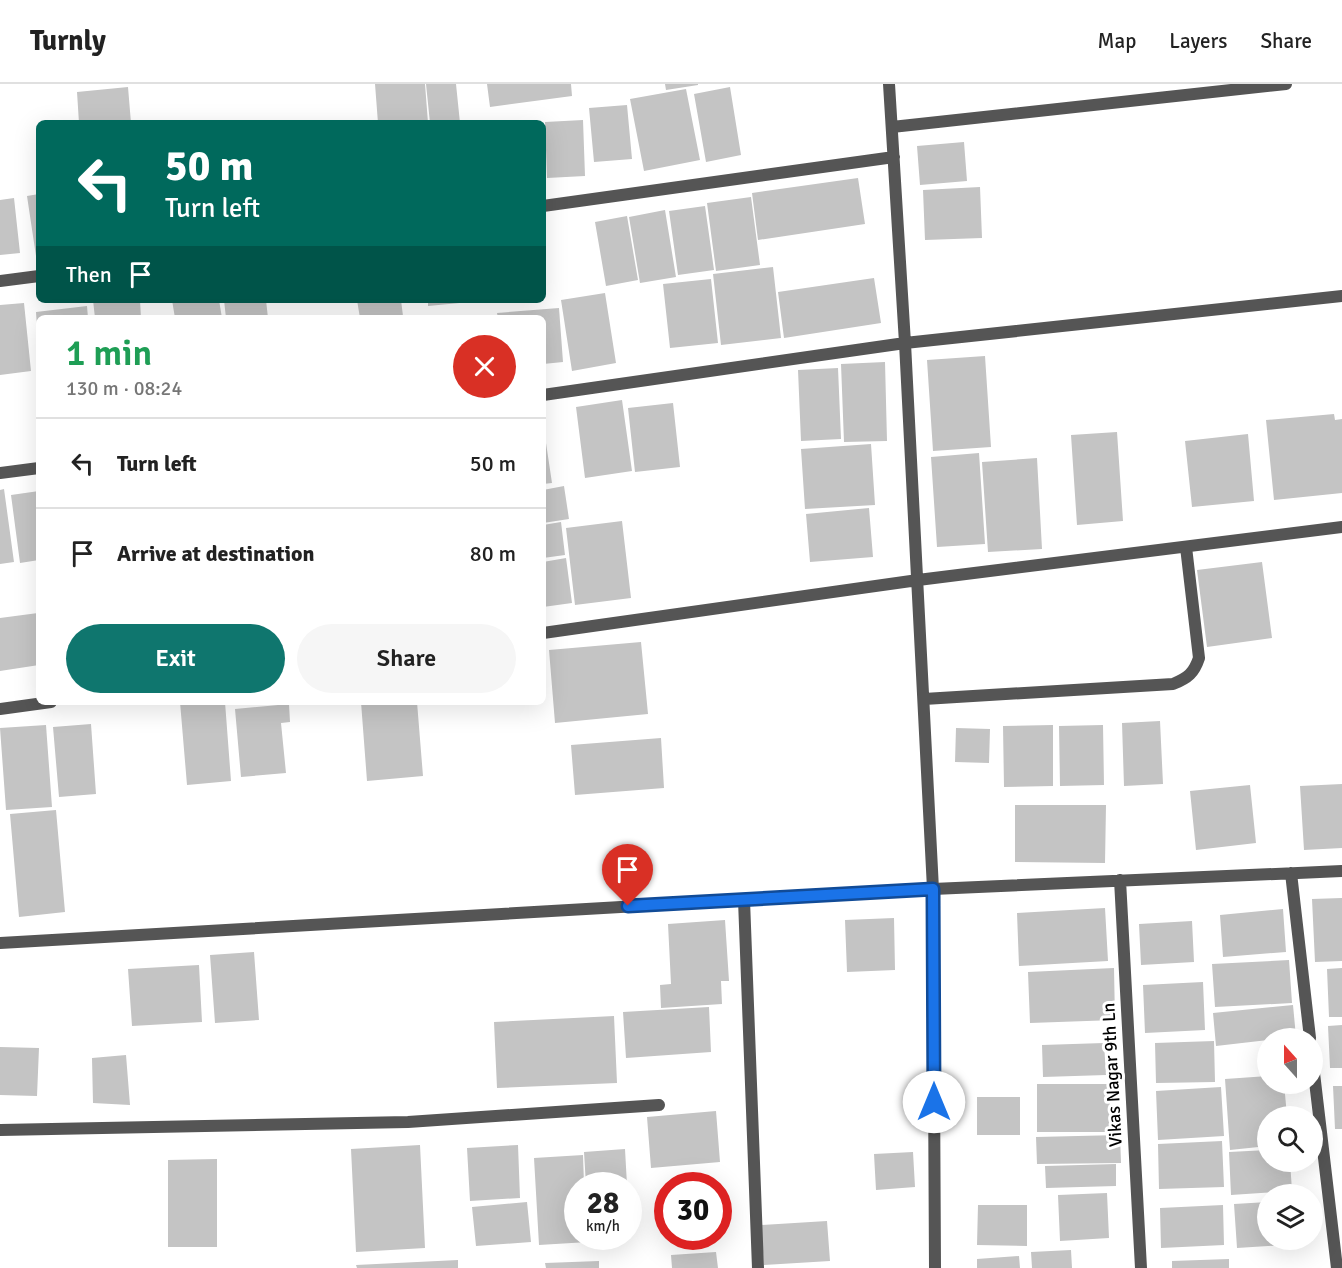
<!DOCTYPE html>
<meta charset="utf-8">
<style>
:root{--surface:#fff;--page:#f6f6f6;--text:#222;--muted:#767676;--line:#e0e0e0;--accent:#0f766e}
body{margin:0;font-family:Signika,sans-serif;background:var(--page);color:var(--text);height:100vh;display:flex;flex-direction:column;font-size:22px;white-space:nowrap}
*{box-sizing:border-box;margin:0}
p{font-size:20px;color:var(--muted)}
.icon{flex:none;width:33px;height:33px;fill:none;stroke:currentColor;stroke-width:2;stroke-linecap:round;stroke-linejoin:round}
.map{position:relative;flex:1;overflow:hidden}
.sheet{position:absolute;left:36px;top:231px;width:510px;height:390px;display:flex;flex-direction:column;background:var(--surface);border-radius:9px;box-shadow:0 6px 24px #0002}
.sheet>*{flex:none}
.top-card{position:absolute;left:36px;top:36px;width:510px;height:183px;border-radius:9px;box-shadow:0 6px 24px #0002;background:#00695c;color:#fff;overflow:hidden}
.needle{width:39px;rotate:339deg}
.controls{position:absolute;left:1257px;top:944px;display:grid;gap:12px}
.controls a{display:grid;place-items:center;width:66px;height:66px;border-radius:50%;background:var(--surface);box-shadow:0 6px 24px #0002;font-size:30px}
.speed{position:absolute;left:564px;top:1088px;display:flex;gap:12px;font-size:30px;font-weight:700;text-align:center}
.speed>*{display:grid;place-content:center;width:78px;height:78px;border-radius:50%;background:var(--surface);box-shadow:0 6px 24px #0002;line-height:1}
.speed small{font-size:15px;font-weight:400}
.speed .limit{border:9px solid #d22;background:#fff;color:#111}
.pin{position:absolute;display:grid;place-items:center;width:51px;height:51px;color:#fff;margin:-62px -26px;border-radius:50% 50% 50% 0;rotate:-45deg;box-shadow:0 0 6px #0007}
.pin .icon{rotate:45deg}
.me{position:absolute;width:66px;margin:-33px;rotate:0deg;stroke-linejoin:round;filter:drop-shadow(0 0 4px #0008)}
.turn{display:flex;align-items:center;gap:21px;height:126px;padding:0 30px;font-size:27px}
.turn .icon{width:78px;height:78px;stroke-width:2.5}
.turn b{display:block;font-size:42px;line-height:51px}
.then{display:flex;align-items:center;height:57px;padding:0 30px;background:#0003;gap:12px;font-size:22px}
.round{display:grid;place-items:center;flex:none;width:63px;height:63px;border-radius:32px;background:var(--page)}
.overview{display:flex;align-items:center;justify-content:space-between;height:102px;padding:0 30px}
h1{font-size:36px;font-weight:600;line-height:45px;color:#1e9e55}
.button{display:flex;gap:12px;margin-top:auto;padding:12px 30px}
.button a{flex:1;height:69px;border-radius:36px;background:var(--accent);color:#fff;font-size:24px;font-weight:600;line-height:69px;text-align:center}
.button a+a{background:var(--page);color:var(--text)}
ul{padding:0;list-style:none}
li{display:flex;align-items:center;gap:18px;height:90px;padding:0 30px;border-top:2px solid var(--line)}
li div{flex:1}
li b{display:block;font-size:22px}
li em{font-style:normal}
header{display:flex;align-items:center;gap:36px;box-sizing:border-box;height:84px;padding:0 30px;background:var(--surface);border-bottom:2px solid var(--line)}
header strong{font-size:28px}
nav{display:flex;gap:33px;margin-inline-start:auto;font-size:21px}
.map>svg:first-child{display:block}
.building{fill:#c4c4c4}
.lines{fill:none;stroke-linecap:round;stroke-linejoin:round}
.minor{stroke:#555;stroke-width:12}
.route-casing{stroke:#114b97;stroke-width:15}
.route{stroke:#1a73e8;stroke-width:10}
.labels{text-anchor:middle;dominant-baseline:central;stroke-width:6;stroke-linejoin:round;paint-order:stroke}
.street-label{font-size:18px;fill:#000;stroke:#fff}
</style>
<header>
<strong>Turnly</strong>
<nav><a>Map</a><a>Layers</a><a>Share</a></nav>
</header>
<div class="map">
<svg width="1342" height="1184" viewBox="0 0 1342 1184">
<rect width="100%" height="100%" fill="#fff"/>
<path class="building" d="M 375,0 L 425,0 L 428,39 L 378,39 Z
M 426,0 L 456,0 L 460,39 L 430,39 Z
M 487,0 L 571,0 L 572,12 L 490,23 Z
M 665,0 L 698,0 L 698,1 L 666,6 Z
M 128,3 L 131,39 L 79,39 L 77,8 Z
M 730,3 L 741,71 L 706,78 L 694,10 Z
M 686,5 L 700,76 L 644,87 L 630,15 Z
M 627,21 L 632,75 L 594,78 L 589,24 Z
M 583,36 L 585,92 L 547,94 L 545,38 Z
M 964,58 L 967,97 L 920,101 L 917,62 Z
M 858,94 L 865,140 L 758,156 L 752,109 Z
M 980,103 L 982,154 L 925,156 L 923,106 Z
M 39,110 L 39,172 L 36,172 L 27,112 Z
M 751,113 L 760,181 L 716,187 L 707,119 Z
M 14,114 L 20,169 L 0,171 L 0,116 Z
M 705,122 L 714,186 L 678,191 L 669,127 Z
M 665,126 L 676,193 L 640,199 L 629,133 Z
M 627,132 L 638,196 L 606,202 L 595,138 Z
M 773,183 L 781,254 L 721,261 L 713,190 Z
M 874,194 L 881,239 L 784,254 L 778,208 Z
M 711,195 L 718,259 L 670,264 L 663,200 Z
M 605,209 L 616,279 L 572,287 L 561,216 Z
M 93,216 L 140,216 L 141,234 L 95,234 Z
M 172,216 L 219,216 L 222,234 L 175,234 Z
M 224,216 L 266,216 L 268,234 L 226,234 Z
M 357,216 L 401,216 L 403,232 L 360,234 Z
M 428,216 L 470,216 L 470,218 L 428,222 Z
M 24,219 L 31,287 L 0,291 L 0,221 Z
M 87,222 L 88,234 L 39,234 L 39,243 L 37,243 L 36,228 Z
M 559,224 L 563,278 L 543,280 L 543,234 L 498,234 L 497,229 Z
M 985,272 L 991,363 L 933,367 L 927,276 Z
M 885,278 L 887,357 L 844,358 L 841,280 Z
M 838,284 L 841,355 L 801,357 L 798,286 Z
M 622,316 L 632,387 L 585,394 L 576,323 Z
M 673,319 L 680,383 L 635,388 L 628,324 Z
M 1334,330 L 1335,336 L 1342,335 L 1342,409 L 1274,416 L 1266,336 Z
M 543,339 L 552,399 L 543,400 Z
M 1117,348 L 1123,437 L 1077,441 L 1071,351 Z
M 1248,350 L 1254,417 L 1192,423 L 1185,357 Z
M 871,360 L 875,421 L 805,425 L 801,365 Z
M 979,369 L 985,460 L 937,463 L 931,373 Z
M 1037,374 L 1042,465 L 988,468 L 982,378 Z
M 564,402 L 569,435 L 543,439 L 543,406 Z
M 4,405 L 14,478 L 0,480 L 0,406 Z
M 39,407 L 39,476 L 20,479 L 11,411 Z
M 869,424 L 873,473 L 810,478 L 806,430 Z
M 622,437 L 631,514 L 575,521 L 566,444 Z
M 561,438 L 565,471 L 543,474 L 543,441 Z
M 566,474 L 572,519 L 543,523 L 543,478 Z
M 1262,478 L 1272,554 L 1207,563 L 1197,486 Z
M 38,529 L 39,581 L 0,587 L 0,534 Z
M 641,558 L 648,630 L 555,639 L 549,566 Z
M 180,618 L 225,618 L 231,697 L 187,701 Z
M 361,618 L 417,618 L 423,692 L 367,697 Z
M 289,620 L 290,638 L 281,639 L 286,689 L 241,693 L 235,625 Z
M 1160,637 L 1163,700 L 1124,702 L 1122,639 Z
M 91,640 L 96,710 L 59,713 L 53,643 Z
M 46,641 L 52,723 L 6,726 L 0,644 Z
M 1053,641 L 1053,702 L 1004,703 L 1003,642 Z
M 1103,641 L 1104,701 L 1060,702 L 1059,642 Z
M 956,644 L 990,645 L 989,679 L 955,678 Z
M 661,654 L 664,704 L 575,711 L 571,661 Z
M 1342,700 L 1342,764 L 1304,766 L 1300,702 Z
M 1250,701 L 1256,759 L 1196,766 L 1190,707 Z
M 1015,721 L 1106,721 L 1105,779 L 1015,778 Z
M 56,726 L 65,828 L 19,833 L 10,730 Z
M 1342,814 L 1342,877 L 1315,878 L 1312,815 Z
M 1105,824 L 1108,877 L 1019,882 L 1017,829 Z
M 1283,825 L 1286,868 L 1223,873 L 1220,831 Z
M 894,834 L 895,886 L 847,888 L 845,836 Z
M 725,836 L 729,897 L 721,897 L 722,920 L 661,924 L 660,901 L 671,900 L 668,840 Z
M 1192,837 L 1194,878 L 1141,881 L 1139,840 Z
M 254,868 L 259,936 L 215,939 L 210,871 Z
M 1289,876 L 1292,919 L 1215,923 L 1212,880 Z
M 199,881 L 202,938 L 132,942 L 128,885 Z
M 1114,884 L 1115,936 L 1030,939 L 1028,888 Z
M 1342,884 L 1342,933 L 1329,933 L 1327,885 Z
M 1203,898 L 1205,946 L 1145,949 L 1143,901 Z
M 1293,921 L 1296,953 L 1268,954 L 1268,956 L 1216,962 L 1213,929 Z
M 709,923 L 711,968 L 626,974 L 623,928 Z
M 614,932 L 617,999 L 497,1004 L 494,938 Z
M 1342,941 L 1342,984 L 1330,984 L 1328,942 Z
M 1214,957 L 1215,998 L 1156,999 L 1155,959 Z
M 1104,959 L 1106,991 L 1043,993 L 1042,961 Z
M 0,963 L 39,964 L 37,1012 L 0,1011 Z
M 126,971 L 130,1021 L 93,1019 L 92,974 Z
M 1268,992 L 1268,999 L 1284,999 L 1287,1032 L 1268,1032 L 1268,1062 L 1230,1066 L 1225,995 Z
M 1037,1000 L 1110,1000 L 1110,1048 L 1037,1048 Z
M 1333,1002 L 1342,1002 L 1342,1045 L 1335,1045 Z
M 1221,1003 L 1224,1052 L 1158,1056 L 1156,1007 Z
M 977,1013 L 1020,1013 L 1020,1051 L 977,1051 Z
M 716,1027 L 720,1078 L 651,1084 L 647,1033 Z
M 1120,1051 L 1121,1079 L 1037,1080 L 1036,1053 Z
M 1222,1057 L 1224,1103 L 1159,1105 L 1158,1060 Z
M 420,1061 L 425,1164 L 356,1168 L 351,1065 Z
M 518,1061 L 520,1114 L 470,1117 L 467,1064 Z
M 625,1065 L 627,1101 L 586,1101 L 584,1068 Z
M 1268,1066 L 1268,1077 L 1290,1077 L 1292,1107 L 1231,1111 L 1229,1068 Z
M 913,1068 L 915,1103 L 876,1106 L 874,1070 Z
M 583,1071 L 584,1101 L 578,1101 L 578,1152 L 587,1152 L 588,1158 L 539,1161 L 534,1074 Z
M 217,1075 L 217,1163 L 168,1163 L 168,1076 Z
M 1116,1080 L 1116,1102 L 1046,1104 L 1045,1082 Z
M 1107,1109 L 1109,1154 L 1060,1157 L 1058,1111 Z
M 527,1118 L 531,1158 L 476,1162 L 472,1123 Z
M 1268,1118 L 1268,1155 L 1301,1155 L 1301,1160 L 1237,1164 L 1234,1120 Z
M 978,1121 L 1027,1121 L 1027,1162 L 977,1161 Z
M 1223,1121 L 1224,1161 L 1161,1164 L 1160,1124 Z
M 827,1137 L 830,1177 L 764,1181 L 761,1141 Z
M 590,1152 L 630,1152 L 630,1154 L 590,1157 Z
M 1071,1166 L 1072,1184 L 1032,1184 L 1031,1168 Z
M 716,1168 L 718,1184 L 672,1184 L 671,1171 Z
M 1019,1172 L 1020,1184 L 977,1184 L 977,1175 Z
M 1229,1175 L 1229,1184 L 1172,1184 L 1172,1177 Z
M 458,1176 L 458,1184 L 357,1184 L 356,1181 Z
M 599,1177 L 599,1184 L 546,1184 L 545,1179 Z"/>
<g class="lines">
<path class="minor" d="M 889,0 L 905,259 L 933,805 L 935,1184
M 892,43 L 1286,0
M 543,122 L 894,73
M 0,197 L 39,192
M 543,311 L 905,259 L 1342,212
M 0,389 L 39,384
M 543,549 L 918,496 L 1342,443
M 924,615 L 1173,600 C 1188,594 1194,589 1199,574 L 1186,463
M 0,625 L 51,618
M 1291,789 L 1310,954
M 1120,796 L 1141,1184
M 744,816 L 758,1184
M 0,859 L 933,805 L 1342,787
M 1312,972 L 1337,1184
M 0,1046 L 408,1038 L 659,1021"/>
</g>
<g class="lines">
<g class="route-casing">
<path id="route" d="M 628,822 L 933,805 L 934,1018"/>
</g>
<use href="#route" class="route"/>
</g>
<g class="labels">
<g class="street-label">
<text transform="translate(1112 991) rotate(-93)">Vikas Nagar 9th Ln</text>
</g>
</g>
</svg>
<div class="controls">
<a><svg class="needle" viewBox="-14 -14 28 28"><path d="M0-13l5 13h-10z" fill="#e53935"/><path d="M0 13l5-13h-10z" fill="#767676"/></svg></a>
<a><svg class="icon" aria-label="search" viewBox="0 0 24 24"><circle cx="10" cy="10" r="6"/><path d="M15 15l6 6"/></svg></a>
<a><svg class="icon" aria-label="layers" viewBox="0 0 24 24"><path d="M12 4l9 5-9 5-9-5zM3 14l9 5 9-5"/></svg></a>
</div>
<div class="speed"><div>28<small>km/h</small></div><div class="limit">30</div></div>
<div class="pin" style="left:628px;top:822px;background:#d93025"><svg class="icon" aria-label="arrive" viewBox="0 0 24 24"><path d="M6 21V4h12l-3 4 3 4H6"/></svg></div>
<svg class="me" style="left:934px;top:1018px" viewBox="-20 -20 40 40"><circle r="19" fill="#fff"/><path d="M0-13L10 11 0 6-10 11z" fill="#1a73e8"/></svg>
<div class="top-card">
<div class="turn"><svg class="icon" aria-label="left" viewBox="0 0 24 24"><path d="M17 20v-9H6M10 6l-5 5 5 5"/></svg><div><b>50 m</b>Turn left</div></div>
<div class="then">Then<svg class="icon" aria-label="arrive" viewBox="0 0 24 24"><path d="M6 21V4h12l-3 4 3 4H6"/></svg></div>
</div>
<section class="sheet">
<div class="overview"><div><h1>1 min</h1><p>130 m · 08:24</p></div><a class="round" style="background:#d93025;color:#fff"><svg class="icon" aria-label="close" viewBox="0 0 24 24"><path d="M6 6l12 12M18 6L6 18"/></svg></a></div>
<ul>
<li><svg class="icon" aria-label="left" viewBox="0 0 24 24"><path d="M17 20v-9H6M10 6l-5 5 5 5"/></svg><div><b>Turn left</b></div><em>50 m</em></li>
<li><svg class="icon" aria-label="arrive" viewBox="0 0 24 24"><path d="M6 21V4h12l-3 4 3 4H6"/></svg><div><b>Arrive at destination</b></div><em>80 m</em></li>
</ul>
<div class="button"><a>Exit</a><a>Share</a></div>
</section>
</div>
